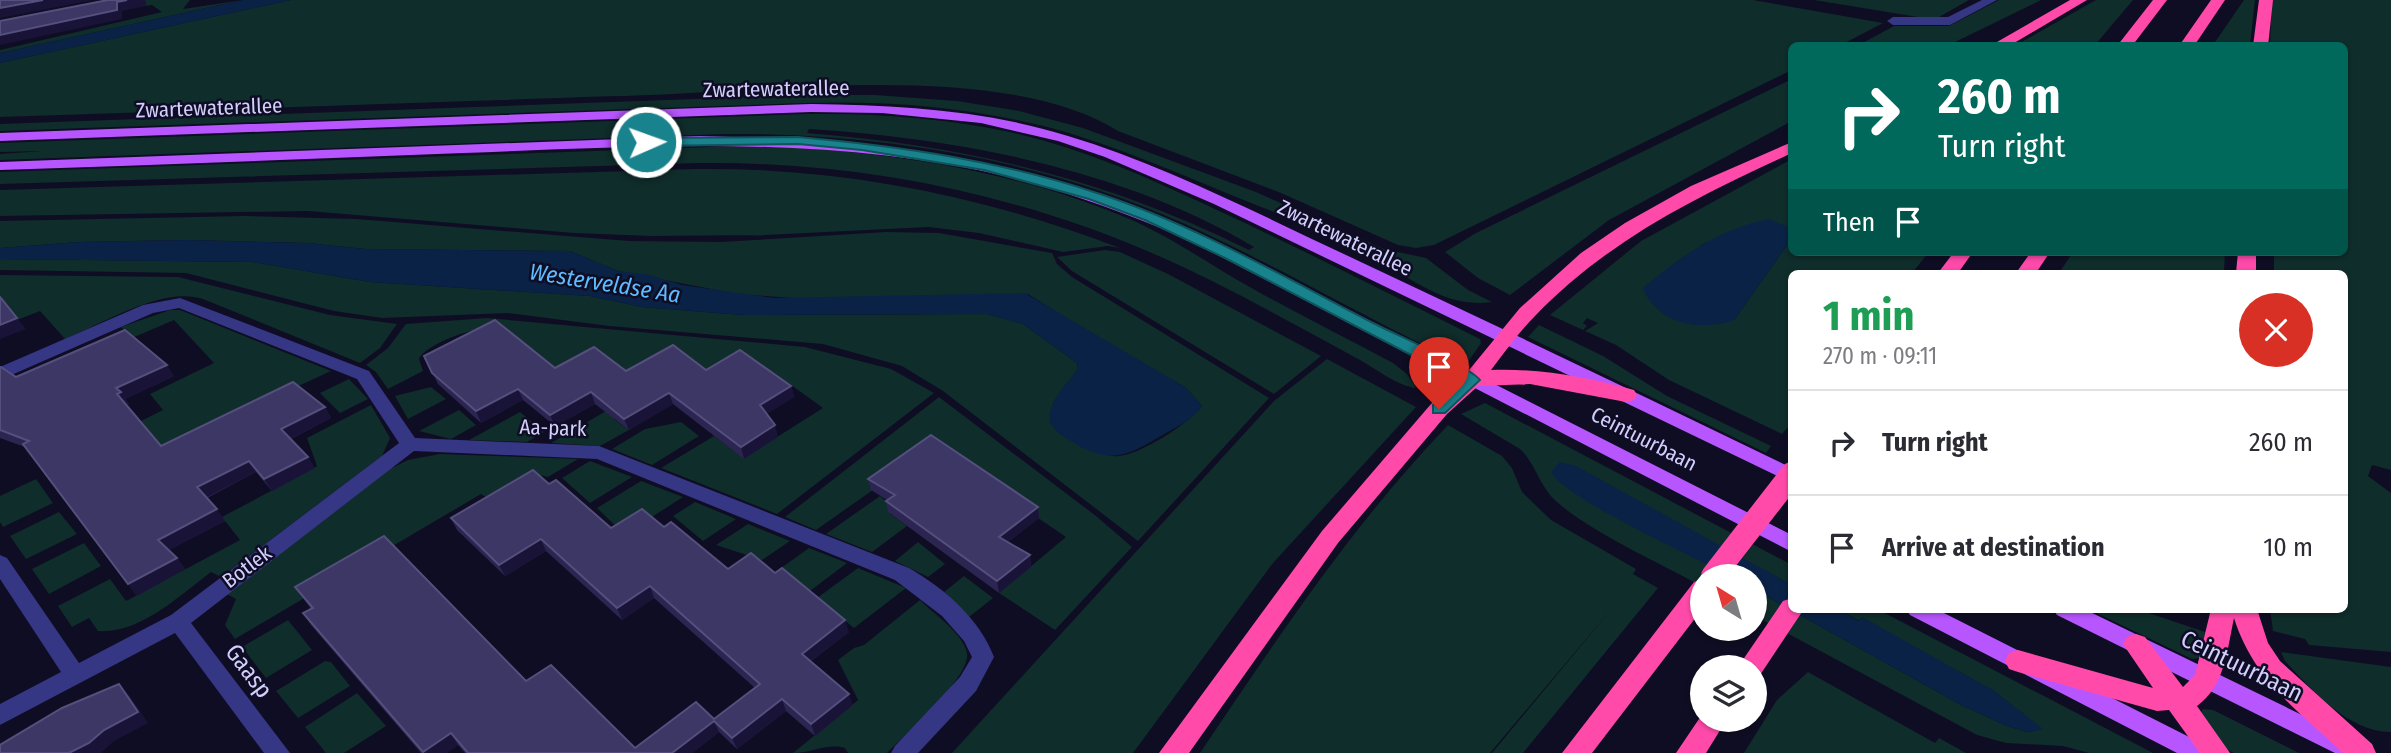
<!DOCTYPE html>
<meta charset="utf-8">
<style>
:root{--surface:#fff;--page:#f7f7f7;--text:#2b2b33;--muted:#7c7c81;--line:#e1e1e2}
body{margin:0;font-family:"Fira Sans Condensed",sans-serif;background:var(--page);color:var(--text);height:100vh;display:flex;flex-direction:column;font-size:26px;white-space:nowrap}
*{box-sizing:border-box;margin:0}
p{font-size:23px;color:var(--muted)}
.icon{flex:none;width:38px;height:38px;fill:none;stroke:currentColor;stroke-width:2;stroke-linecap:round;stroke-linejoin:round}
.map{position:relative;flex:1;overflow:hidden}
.drawer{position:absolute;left:1788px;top:270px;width:560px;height:343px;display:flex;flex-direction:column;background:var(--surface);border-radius:10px;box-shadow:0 2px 5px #0004}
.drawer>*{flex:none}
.guide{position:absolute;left:1788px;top:42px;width:560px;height:214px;border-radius:10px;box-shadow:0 2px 5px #0004;background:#00695c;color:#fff;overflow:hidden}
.needle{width:46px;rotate:323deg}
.fabs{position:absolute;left:1690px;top:564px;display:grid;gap:14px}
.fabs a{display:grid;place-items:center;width:77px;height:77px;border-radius:50%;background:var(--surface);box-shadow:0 2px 5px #0004;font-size:35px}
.pin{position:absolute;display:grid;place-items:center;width:60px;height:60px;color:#fff;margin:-72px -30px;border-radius:50% 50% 50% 0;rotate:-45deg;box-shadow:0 0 7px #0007}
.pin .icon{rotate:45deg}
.me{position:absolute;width:77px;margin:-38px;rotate:88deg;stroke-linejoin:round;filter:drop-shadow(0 0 5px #0008)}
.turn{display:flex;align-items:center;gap:24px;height:147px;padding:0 35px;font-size:32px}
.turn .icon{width:91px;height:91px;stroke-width:2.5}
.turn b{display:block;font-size:49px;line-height:60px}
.then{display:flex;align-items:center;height:66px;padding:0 35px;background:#0003;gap:14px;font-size:26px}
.round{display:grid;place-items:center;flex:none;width:74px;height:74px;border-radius:37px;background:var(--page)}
.overview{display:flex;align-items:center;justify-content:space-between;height:119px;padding:0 35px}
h1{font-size:42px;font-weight:700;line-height:52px;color:#1e9e55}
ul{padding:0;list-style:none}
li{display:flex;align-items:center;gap:21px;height:105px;padding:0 35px;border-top:2px solid var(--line)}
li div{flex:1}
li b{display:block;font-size:26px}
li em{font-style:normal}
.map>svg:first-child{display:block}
.green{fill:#0f2d2b;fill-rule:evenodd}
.water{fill:#092246}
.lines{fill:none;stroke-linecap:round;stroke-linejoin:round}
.minor{fill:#353684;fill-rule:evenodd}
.major{fill:#b756ff;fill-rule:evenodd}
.highway{fill:#ff4aaa;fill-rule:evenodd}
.highway-bridge{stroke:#ff4aaa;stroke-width:24}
.wall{fill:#2c2552}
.shaded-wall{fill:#191437}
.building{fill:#3d3765;stroke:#554f7d;stroke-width:2}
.route{fill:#18828d;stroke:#10545c;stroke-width:2}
.labels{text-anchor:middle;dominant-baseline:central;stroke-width:5;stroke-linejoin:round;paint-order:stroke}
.street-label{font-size:21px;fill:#d2cfff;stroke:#0f0d23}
.water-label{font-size:23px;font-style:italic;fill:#5dbcff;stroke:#0f0d23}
.near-street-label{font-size:24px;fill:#d2cfff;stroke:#0f0d23}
</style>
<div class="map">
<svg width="2391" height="753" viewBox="0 0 2391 753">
<rect width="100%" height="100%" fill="#0f0d23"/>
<path class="green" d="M 145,0 L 190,0 L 183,9 L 243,0 L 0,53 L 0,50 L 162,12 L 152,5 L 146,6 Z
M 291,0 L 1753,0 L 1883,23 L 1841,45 L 1792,46 L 1792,70 L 1434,245 L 1416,248 L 1398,245 L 1281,193 L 1118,131 C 1014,66 810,87 690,93 C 647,96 603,96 560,98 C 373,104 187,111 0,117 L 0,63 Z
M 1814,0 L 1969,0 L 1939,17 L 1924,18 Z
M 1999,0 L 2041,0 L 1949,45 L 1859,45 L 1894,26 L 1949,26 Z
M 2096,0 L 2133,0 L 2095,45 L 2016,45 Z
M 2244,0 L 2255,0 L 2250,45 L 2213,45 Z
M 2272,0 L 2391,0 L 2391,470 L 2372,465 L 2368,476 L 2391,493 L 2391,652 L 2309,645 L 2305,639 L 2273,631 L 2270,609 L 2345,609 L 2345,273 L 2274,273 L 2274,252 L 2345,252 L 2345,46 L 2270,45 Z
M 1792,79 L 1792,121 L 1609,220 L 1510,295 L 1478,278 L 1445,252 L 1476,233 Z
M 809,95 L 875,95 L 957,101 L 1019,111 L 1083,128 L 1256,192 L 1384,249 L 1426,258 L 1468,290 L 1492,302 C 1445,309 1408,276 1370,255 C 1353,245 1334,237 1315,229 L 1318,227 L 1297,218 L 1296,214 L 1279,214 C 1209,187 1141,155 1069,133 C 983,108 893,100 804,103 L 0,131 L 0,124 Z
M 807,114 C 877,113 946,118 1014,133 C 1085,149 1151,179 1217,210 C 1306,251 1393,296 1480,339 L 1481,343 L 1468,362 L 1460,363 C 1367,319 1278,266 1185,224 C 1041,159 881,133 725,134 L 0,160 L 0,154 L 43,151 L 0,152 L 0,143 ZM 809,129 C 957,138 1126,170 1254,247 L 1249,250 C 1105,178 967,146 807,133 Z
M 738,146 C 869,148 1005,167 1127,218 C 1170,236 1207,263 1248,286 C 1295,313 1345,337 1393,363 L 1407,374 L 1416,388 C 1398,386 1376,369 1360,360 C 1310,333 1260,305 1210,280 C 1050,200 876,161 698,163 L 0,184 L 0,172 Z
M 1792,159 L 1792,252 L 1929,252 L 1912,273 L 1792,273 L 1792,423 L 1782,434 L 1669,380 L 1616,345 L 1585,331 L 1598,323 L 1587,318 L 1583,323 L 1587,326 L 1583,330 L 1550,315 L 1641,241 ZM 1723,236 L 1792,238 L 1734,320 L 1701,245 Z
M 695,169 C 841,167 984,196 1120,248 L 1108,246 L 1063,252 L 979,233 L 928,227 L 765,235 L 651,236 L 574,233 L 308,211 L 0,216 L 0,190 Z
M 245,216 L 357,219 L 629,241 L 721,242 L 886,232 L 939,233 L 1052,253 L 1057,264 L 1072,277 L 1269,398 L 1138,541 L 943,391 L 902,366 L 823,344 L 609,326 L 508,313 L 382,318 L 334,311 L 186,273 L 0,270 L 0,259 L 252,262 L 370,282 L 590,296 L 642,307 L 743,315 L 987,314 L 1023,324 L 1077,363 L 1078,369 L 1053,403 L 1050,422 C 1065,430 1098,454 1113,456 C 1135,459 1190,423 1202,406 L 1185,387 L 1107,344 L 1028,294 L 804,299 L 737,294 L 618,271 L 570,251 L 365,249 L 307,243 L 187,240 L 80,242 L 0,248 L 0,221 Z
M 1105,250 L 1120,252 L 1170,275 L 1321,356 L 1274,394 L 1072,271 L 1057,257 Z
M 2073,252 L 2225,252 L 2224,273 L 2059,273 Z
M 0,275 L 178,277 L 330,315 L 397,324 L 380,348 L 360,363 L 203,299 C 162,286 104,323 65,339 L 40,311 L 17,320 L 0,298 Z
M 170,310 L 180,310 L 331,371 L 162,449 L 139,422 L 163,410 L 150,394 L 214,363 L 174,320 L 132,338 L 121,327 Z
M 487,318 L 805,347 L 891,369 L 934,393 L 777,514 L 661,468 L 714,436 L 744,458 L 823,408 L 787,382 L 778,387 L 710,381 L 630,383 L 555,376 L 474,331 C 460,332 424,347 419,359 L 423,371 L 388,389 L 376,372 L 366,365 L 388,348 L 406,324 Z
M 1539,325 L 1603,356 L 1667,396 L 1771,446 L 1766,453 L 1528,337 Z
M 1327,359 L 1416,407 L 1273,563 L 1133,753 L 952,753 L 1274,401 Z
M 349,379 L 368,399 L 340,413 L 320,393 Z
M 431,387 L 446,399 L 408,419 L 395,396 Z
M 939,397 L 1096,516 L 1132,547 L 1055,630 L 999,593 L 1066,537 L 934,447 L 816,530 L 785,517 Z
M 1485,403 L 1792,565 L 1792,585 L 1677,524 L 1679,522 L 1638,527 L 1729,576 L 1703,576 L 1703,587 C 1660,563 1592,533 1557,502 C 1539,486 1536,464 1520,449 L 1461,414 Z
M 371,405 L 390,438 L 382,456 L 221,577 L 211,572 C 179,596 140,634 98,631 L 89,618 L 72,627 L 58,606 L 110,579 L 126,601 L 240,540 L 222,517 L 314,468 L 317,466 L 307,438 Z
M 613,407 L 614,419 L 629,430 L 600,446 L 551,443 Z
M 459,410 L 476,425 L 451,439 L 419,431 Z
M 520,412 L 544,432 L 527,442 L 469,440 Z
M 681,422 L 699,436 L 652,465 L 612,449 L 645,429 Z
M 1448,425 L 1502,456 L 1512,468 L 1522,492 L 1551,520 L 1636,569 L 1633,574 L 1658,588 L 1523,753 L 1492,753 L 1614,606 L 1490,753 L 1200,753 C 1276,640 1353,524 1448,425 Z
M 440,454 L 578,459 L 548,477 L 536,474 L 489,499 L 481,494 L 235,639 L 225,625 L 236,599 L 225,593 L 388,470 L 408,460 Z
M 590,461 L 632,477 L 590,503 L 562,478 Z
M 36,479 L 53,503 L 3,527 L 0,522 L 0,496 Z
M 641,481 L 683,497 L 647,520 L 620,530 L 597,508 Z
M 880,496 L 895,508 L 889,513 L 907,526 L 872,552 L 826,534 Z
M 695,502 L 736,519 L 703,541 L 673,516 Z
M 59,512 L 77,534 L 26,559 L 10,536 Z
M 748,524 L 790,541 L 762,560 L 716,545 Z
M 918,542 L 945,564 L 928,577 L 895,561 Z
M 84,543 L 101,566 L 49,594 L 32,569 Z
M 809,548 L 847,563 L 810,591 L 781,568 Z
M 858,568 L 906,588 L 854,628 L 817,598 Z
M 964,576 L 993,598 L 969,617 L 944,592 Z
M 1755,590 L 1961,705 L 2007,726 L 2028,732 L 2042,729 L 1994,691 L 1861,618 L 1860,621 L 1837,609 L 1877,609 L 2153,753 L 2089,753 L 2063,746 L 2006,743 L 1977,735 L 1755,616 Z
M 920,600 C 934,614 963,633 967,653 C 971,677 905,735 887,753 L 848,753 L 845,748 C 826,743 813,753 793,753 L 858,700 L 838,660 L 854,648 L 864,645 Z
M 2088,609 L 2137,609 L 2205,632 L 2200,658 L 2192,659 Z
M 288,620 L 312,650 L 266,678 L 242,647 Z
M 2281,652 L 2391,667 L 2391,732 C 2349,733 2310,688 2285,661 Z
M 325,661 L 331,662 L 350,686 L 298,718 L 276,691 Z
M 1808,672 L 1935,743 L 1939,738 L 1966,753 L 1744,753 L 1777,700 Z
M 357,693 L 386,726 L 344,753 L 326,753 L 305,727 Z
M 2203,709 L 2213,710 L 2299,753 L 2234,753 L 2218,745 L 2200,714 Z"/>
<path class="water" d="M 243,0 L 291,0 L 0,63 L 0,53 Z
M 1769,219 L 1788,227 L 1792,238 L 1734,320 C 1700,332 1657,324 1643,288 C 1679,257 1721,228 1769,219 Z
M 187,240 L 307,243 L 365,249 L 570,251 L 618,271 L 650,275 L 682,285 L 775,298 L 1025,293 L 1185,387 L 1202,406 C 1194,418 1181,425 1168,432 C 1129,454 1114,468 1069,440 C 1062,436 1052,429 1050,421 C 1047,403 1068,382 1078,369 L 1077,363 L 1023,324 L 987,314 L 743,315 L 642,307 L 590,296 L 370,282 L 252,262 L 0,259 L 0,248 L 80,242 Z
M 1560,462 L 1576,466 L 1792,585 L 1792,609 L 1837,609 L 1859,621 L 1862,617 L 1994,691 L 2043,729 L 2028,732 L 2007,726 L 1961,705 L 1755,590 L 1755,576 L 1729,576 C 1693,556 1567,500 1551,472 Z"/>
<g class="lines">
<path class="minor" d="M 1982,0 L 1997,0 L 1950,25 L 1893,25 L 1887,21 L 1893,17 L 1948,17 Z
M 180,298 L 369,371 L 415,438 L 599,446 L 909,568 C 945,589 979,618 994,657 L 976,691 L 918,753 L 891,753 L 895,746 L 960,677 L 972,657 L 964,641 L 942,616 L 895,580 L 597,459 L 414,451 L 191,623 L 290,753 L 264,753 L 175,633 L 0,725 L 0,704 L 61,672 L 0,579 L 0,555 L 7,558 L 79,663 L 171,615 L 399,443 L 357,379 L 179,308 L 153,313 L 0,380 L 0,367 L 143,305 Z"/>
<path class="major" d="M 811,104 C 898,105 985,110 1068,136 C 1164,165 1256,213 1346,255 C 1495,325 1644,396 1792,468 L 1792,483 L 1214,204 L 1105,157 L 1058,141 L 981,123 L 882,113 L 811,112 L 0,141 L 0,133 Z
M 700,136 C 827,139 953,149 1075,186 C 1116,199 1156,215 1195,232 L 1792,535 L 1792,552 L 1185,238 C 1127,214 1069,192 1009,177 C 829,134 646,146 463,153 C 309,159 154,165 0,170 L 0,162 Z
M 1906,609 L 1936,609 L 2207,746 L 2211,753 L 2177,753 L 1910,615 Z
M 2053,609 L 2084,609 L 2366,746 L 2370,753 L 2335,753 L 2057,615 Z"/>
<path class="highway" d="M 2070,0 L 2087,0 L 2009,46 L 1990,46 Z
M 2153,0 L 2167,0 L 2132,46 L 2117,46 Z
M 2211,0 L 2225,0 L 2194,46 L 2179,46 Z
M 2259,0 L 2273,0 L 2268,46 L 2253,46 Z
M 1792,142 L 1792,153 C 1698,196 1608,240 1535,316 C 1519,332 1505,352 1491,370 C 1539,368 1587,377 1634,390 L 1637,395 L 1634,400 L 1626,402 L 1530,384 L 1478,386 L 1447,414 L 1338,543 L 1189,753 L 1159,753 L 1322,531 L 1431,404 L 1465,375 L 1520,308 L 1581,253 L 1625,223 L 1691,186 Z
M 1954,252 L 1973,252 L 1958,273 L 1938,273 Z
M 2031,252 L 2050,252 L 2036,273 L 2016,273 Z
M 2238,252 L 2256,252 L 2256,273 L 2236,273 Z
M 1703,579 L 1703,608 L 1592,753 L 1562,753 L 1694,582 Z
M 1792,598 L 1792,609 L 1804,609 L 1760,675 L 1755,676 L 1755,667 L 1738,667 L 1783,601 Z
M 2211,609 L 2257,609 L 2268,643 L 2280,661 L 2372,744 L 2376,753 L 2343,753 C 2297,709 2254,681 2234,618 C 2227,650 2225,686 2197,706 L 2230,753 L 2200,753 L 2169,710 L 2157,711 L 2018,672 L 2009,669 L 2005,661 L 2009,653 L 2018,650 L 2153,688 L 2123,644 L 2127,637 L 2136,634 L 2145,637 L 2183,687 L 2195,675 Z
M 1703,713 L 1703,719 L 1727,719 L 1706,753 L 1676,753 Z"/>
<path class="highway-bridge" d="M 1713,576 L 1792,474"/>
</g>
<path class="wall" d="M 424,356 L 555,368 L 626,371 L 706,370 L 791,386 L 794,397 L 766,414 L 778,437 L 744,459 L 673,404 L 629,430 L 595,404 L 555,426 L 523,400 L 481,423 L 438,384 Z
M 0,368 L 16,377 L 174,376 L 125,399 L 129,404 L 126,405 L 161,446 L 325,407 L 331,418 L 291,439 L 315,468 L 272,491 L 256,472 L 207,498 L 225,521 L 169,550 L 177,558 L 185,569 L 137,596 L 25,447 L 0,438 Z
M 868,479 L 1038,507 L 1039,518 L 1008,542 L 1030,555 L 1031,567 L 999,593 L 888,512 L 886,501 L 887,500 L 871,490 Z
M 549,484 L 611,528 L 664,527 L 728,569 L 849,632 L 811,661 L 853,705 L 815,736 L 786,711 L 737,749 L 719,732 L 692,753 L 465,753 L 458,745 L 446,753 L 421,753 L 311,625 L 303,613 L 311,609 L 295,587 L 526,681 L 635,748 L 714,719 L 755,688 L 654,598 L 622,620 L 546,551 L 505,576 L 457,530 L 451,518 Z"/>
<path class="shaded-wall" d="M 43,0 L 93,0 L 0,18 L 0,8 Z
M 127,0 L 145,0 L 146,6 L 122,11 L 122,19 L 0,45 L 0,35 Z
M 17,318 L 26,329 L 0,339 L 0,325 Z
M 167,365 L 174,376 L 125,399 L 129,404 L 125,406 L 117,394 L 116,388 Z
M 791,386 L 794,397 L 763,416 L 760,405 Z
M 518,389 L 523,400 L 481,423 L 476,411 Z
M 591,392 L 595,404 L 555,426 L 550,415 Z
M 669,393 L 673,404 L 629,430 L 624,419 Z
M 325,407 L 331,418 L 288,440 L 281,429 Z
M 775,425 L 778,437 L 744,459 L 741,447 Z
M 308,457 L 315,468 L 272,491 L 264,479 Z
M 249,461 L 256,472 L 205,498 L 197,487 Z
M 1038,507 L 1039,518 L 1000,548 L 999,537 Z
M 217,509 L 225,521 L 167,551 L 158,540 Z
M 541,539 L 546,551 L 505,576 L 499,565 Z
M 1030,555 L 1031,567 L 999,593 L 997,581 Z
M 177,558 L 185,569 L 137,596 L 128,584 Z
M 650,586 L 654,598 L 622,620 L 617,608 Z
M 845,620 L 849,632 L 805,665 L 802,654 Z
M 119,684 L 129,695 L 148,723 L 114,741 L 101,753 L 69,753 Z
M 849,694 L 853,705 L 815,736 L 811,724 Z
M 782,699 L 786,711 L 737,749 L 732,738 Z
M 714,721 L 719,732 L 692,753 L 672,753 Z
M 451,733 L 458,745 L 446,753 L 423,753 L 423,752 Z"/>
<path class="building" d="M 0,0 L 43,0 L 0,8 Z
M 108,0 L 127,0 L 117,2 L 117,10 L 0,35 L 0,21 Z
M 0,297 L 17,318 L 0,325 Z
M 495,320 L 555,368 L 594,347 L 626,371 L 673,345 L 706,370 L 740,350 L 791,386 L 760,405 L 775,425 L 741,447 L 669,393 L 624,419 L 591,392 L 550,415 L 518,389 L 476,411 L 432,373 L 424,356 Z
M 125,330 L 167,365 L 116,388 L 121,392 L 117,394 L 161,446 L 293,382 L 325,407 L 281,429 L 308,457 L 264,479 L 249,461 L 197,487 L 217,509 L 158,540 L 177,558 L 128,584 L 23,444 L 29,441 L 0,430 L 0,368 L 1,367 L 16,377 Z
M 931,435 L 1038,507 L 999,537 L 1030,555 L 997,581 L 886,501 L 895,495 L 868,479 Z
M 533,470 L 549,484 L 556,480 L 611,528 L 642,509 L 664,527 L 671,522 L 728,569 L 751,553 L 775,573 L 782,568 L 845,620 L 802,654 L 849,694 L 811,724 L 782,699 L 732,738 L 714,721 L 672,753 L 468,753 L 451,733 L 423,752 L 303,613 L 313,608 L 295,587 L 384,536 L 526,681 L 551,665 L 635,748 L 696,702 L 714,719 L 760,684 L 650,586 L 617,608 L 541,539 L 499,565 L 451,518 Z
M 119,684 L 138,712 L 104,730 L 89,743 L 69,753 L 0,753 L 0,745 L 62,708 Z"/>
<path class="route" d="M 798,137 C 900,146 1002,161 1100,194 C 1195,225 1284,277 1373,323 C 1394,334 1468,365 1480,380 L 1445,413 L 1433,413 L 1433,405 L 1461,381 L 1225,258 L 1145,220 L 1089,199 L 984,170 L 862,150 L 798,144 L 646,146 L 640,142 L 646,138 Z"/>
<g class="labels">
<g class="street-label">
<text transform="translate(776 89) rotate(-1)">Zwartewaterallee</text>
<text transform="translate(209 108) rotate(-2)">Zwartewaterallee</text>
<text transform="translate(1345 238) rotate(26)">Zwartewaterallee</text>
<text transform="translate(553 428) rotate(2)">Aa-park</text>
<text transform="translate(1644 439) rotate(27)">Ceintuurbaan</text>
<text transform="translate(247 567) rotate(-37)">Botlek</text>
</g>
<g class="water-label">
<text transform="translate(605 283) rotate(9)">Westerveldse Aa</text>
</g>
<g class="near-street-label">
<text transform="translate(2242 666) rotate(26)">Ceintuurbaan</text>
<text transform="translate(249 671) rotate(53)">Gaasp</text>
</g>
</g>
</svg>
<div class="fabs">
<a><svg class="needle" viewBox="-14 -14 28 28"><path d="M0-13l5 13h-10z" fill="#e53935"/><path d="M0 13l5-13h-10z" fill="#7c7c81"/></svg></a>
<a><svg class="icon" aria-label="layers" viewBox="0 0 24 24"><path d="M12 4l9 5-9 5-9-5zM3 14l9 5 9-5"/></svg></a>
</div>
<div class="pin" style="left:1439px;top:409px;background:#d93025"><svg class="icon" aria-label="arrive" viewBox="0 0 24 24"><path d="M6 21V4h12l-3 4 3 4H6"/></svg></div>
<svg class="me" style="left:646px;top:142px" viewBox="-20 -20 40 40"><circle r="17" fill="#18828d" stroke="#fff" stroke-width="3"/><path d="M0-11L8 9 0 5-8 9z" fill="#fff"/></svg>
<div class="guide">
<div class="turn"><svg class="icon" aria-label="right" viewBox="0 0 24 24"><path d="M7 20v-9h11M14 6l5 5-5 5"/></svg><div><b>260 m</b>Turn right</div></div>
<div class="then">Then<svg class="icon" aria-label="arrive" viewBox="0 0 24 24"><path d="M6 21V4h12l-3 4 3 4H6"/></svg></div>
</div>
<section class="drawer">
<div class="overview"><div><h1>1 min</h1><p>270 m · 09:11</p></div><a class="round" style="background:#d93025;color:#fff"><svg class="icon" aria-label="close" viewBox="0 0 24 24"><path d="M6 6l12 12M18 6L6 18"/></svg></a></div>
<ul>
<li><svg class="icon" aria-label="right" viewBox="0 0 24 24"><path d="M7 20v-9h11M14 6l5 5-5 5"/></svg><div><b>Turn right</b></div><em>260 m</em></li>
<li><svg class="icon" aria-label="arrive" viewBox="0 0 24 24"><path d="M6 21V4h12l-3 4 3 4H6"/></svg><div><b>Arrive at destination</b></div><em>10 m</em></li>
</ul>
</section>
</div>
